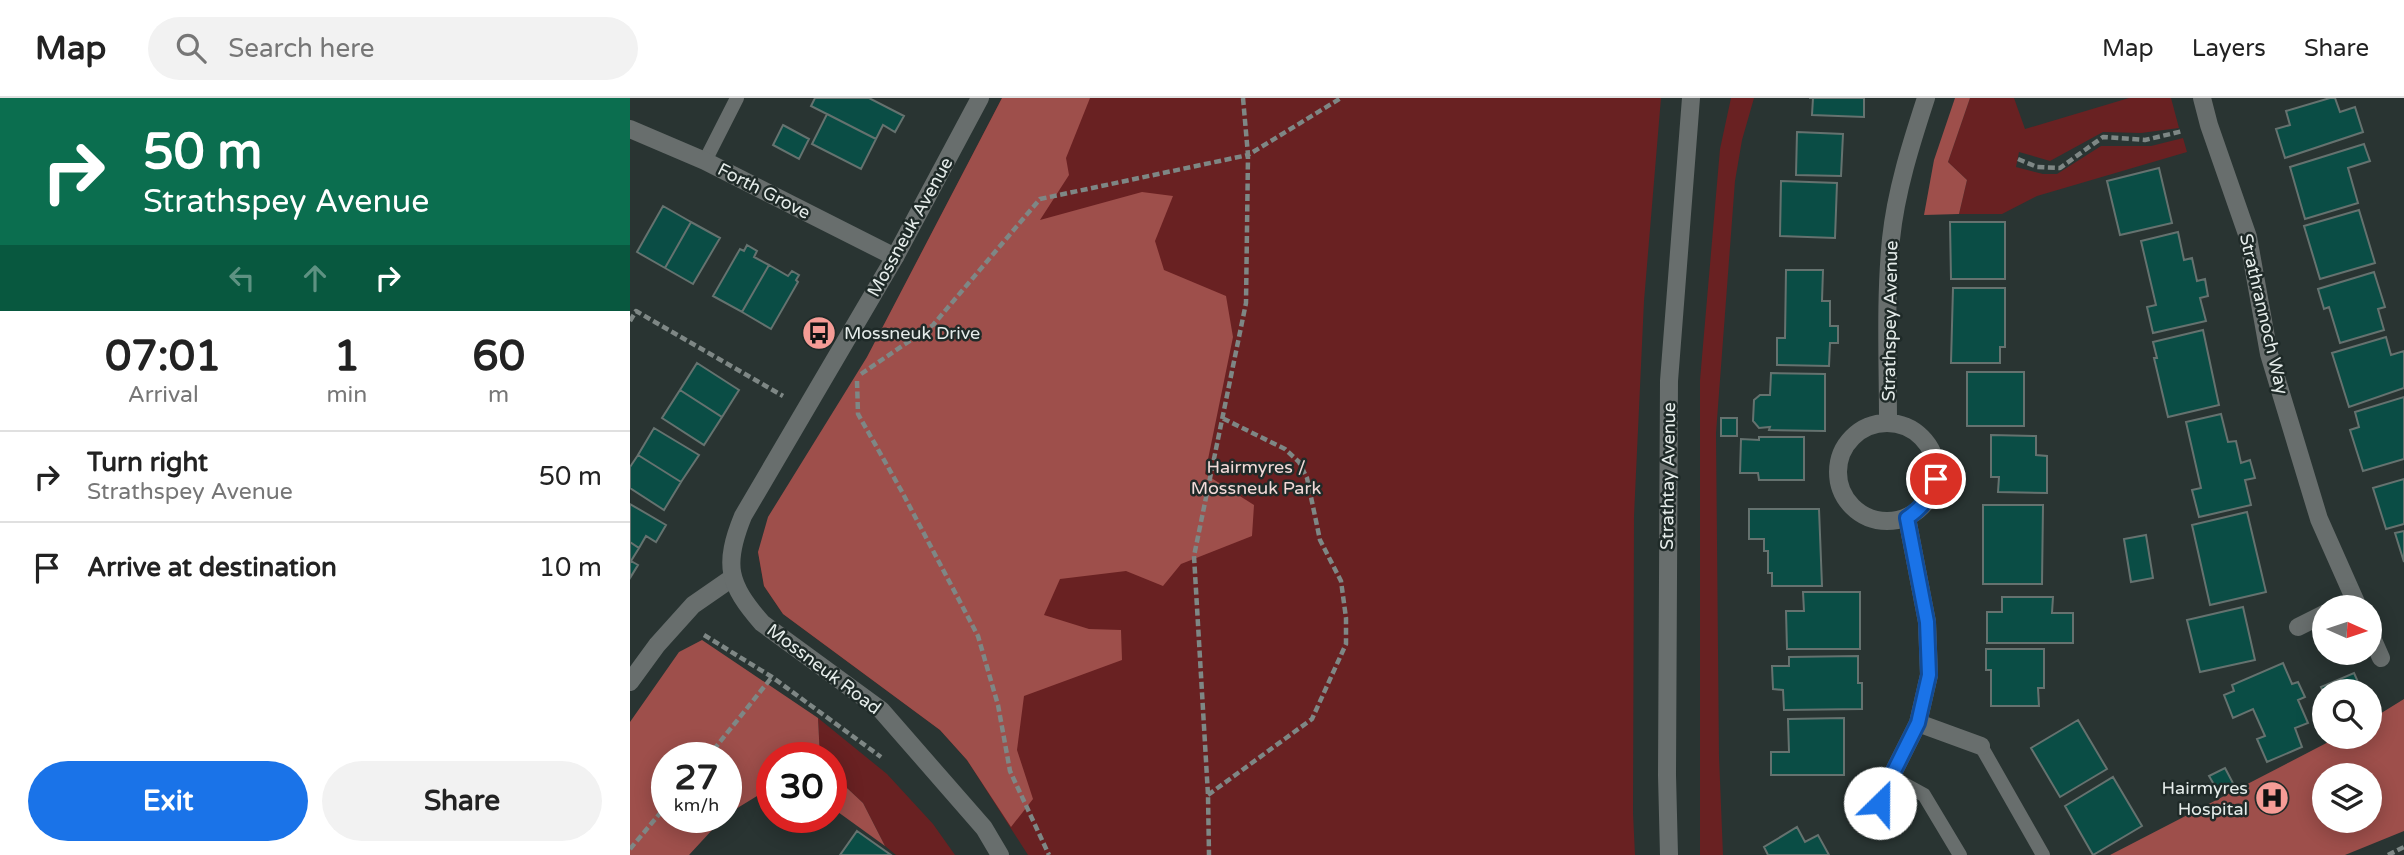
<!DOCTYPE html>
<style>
:root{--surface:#fff;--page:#f2f2f2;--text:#222;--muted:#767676;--line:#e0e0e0;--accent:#1a73e8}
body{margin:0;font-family:"Varela Round",sans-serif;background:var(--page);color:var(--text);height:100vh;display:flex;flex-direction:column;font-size:26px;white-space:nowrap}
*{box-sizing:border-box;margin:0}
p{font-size:23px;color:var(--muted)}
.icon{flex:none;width:38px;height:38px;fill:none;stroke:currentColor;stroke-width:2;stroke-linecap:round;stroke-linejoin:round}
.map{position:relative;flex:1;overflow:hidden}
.sheet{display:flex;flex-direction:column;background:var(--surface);width:630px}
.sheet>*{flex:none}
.top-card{background:#0b6e4f;color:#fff;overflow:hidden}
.needle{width:46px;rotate:93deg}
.tools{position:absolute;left:1682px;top:497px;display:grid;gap:14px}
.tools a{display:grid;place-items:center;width:70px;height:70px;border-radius:50%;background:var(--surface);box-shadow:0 4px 18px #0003;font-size:35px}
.speed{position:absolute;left:21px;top:644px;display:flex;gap:14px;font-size:35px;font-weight:700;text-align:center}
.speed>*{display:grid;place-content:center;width:91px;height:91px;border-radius:50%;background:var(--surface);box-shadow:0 4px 18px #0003;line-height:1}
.speed small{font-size:18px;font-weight:400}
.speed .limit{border:10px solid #d22;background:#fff;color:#111}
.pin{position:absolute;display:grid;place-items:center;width:60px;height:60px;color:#fff;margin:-30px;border:4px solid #fff;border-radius:50%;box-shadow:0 2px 7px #0007}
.me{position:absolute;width:77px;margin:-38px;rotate:23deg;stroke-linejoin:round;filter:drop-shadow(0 0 5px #0008)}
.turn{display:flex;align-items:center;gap:24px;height:147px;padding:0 28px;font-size:32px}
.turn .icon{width:91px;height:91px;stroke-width:2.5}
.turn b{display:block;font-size:49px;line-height:60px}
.lanes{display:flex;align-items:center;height:66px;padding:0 28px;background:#0003;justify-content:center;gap:35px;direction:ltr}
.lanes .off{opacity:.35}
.eta{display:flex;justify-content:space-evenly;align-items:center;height:119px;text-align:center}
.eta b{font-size:42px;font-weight:800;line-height:49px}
.action{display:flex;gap:14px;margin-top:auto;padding:14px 28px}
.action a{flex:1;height:80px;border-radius:42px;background:var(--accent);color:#fff;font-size:28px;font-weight:800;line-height:80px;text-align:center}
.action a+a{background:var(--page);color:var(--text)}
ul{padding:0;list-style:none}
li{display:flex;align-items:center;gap:21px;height:91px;padding:0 28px;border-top:2px solid var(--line)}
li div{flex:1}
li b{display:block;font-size:26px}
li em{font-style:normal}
header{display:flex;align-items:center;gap:42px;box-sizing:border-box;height:98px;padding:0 35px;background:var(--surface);border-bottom:2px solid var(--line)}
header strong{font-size:33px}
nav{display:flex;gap:38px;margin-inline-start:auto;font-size:24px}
.search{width:490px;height:63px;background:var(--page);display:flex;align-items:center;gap:18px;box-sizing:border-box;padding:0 24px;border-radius:38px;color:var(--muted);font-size:26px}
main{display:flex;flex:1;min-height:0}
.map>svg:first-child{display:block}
.green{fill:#692122}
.forest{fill:#9e4f4b;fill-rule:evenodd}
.building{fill:#0a4d45;stroke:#65726f;stroke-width:2}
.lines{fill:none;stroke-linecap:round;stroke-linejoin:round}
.path{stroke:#7e8785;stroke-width:4.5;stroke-dasharray:7 3.5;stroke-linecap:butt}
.service{stroke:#686e6d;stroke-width:14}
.minor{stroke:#686e6d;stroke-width:18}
.tertiary{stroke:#686e6d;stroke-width:18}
.route-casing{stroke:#114b97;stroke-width:18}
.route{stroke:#1a73e8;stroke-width:12}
.labels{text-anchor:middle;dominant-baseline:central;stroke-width:5;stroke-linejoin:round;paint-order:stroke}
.street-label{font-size:18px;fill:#e5ecea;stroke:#1f2a28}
.poi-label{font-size:18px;fill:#e5ecea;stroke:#1f2a28;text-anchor:start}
.park-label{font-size:18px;fill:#f2dad8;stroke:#1f2a28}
</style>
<header>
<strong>Map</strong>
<div class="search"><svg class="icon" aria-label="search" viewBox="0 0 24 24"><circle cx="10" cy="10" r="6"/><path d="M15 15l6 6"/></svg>Search here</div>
<nav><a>Map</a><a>Layers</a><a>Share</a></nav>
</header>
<main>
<section class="sheet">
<div class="top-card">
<div class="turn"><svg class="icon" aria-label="right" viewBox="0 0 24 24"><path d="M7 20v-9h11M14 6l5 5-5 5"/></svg><div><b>50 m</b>Strathspey Avenue</div></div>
<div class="lanes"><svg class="icon off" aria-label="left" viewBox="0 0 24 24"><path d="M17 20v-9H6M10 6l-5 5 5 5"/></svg><svg class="icon off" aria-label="ahead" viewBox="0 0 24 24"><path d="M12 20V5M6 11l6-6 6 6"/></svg><svg class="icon" aria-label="right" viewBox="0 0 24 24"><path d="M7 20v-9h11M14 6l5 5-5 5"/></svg></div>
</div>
<div class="eta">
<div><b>07:01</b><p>Arrival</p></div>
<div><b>1</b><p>min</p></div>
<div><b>60</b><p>m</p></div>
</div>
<ul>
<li><svg class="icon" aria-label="right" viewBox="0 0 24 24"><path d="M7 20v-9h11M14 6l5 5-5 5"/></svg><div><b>Turn right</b><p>Strathspey Avenue</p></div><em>50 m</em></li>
<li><svg class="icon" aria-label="arrive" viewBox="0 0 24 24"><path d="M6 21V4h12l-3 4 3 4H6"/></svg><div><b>Arrive at destination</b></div><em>10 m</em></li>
</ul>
<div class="action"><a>Exit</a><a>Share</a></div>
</section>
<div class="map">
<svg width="1774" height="757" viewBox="0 0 1774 757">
<rect width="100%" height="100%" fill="#293432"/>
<path class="green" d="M 372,0 L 1031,0 L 1014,203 L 1004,418 L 1003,715 L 1005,757 L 398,757 L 337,662 L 310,632 L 153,516 L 134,488 L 128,454 L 227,279 Z
M 1101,0 L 1124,0 L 1112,42 L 1105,83 L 1086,335 L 1089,658 L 1093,757 L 1070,757 L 1070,282 L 1090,51 Z
M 1340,0 L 1384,0 L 1395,31 L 1499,0 L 1541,0 L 1549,30 L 1511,35 L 1473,34 L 1420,63 L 1389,54 L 1386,69 L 1413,76 L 1427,76 L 1471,48 L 1521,48 L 1553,40 L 1557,54 L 1407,98 L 1372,116 L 1329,116 L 1337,82 L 1318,64 Z
M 188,620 L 257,676 L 303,726 L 325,757 L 266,757 L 255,748 L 233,705 L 201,675 L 201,660 L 190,660 Z"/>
<path class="forest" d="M 372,0 L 460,0 L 436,60 L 439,77 L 410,122 L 512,94 L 543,98 L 525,143 L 534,172 L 596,198 L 603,239 L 575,376 L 624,407 L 622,438 L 551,466 L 533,488 L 496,473 L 430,481 L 414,517 L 459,531 L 491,532 L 492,562 L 394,598 L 387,652 L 403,701 L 381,729 L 337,662 L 310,632 L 153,516 L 134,488 L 128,454 L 138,419 L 237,259 Z
M 1325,0 L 1340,0 L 1318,64 L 1337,82 L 1329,116 L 1294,117 L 1304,62 Z
M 72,542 L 188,620 L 190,660 L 142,660 L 142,689 L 96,717 L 96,660 L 37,660 L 37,719 L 94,719 L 59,757 L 0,757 L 0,624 L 49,554 Z
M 1774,601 L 1774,733 L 1715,757 L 1480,757 L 1708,639 L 1740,639 L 1740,622 ZM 1740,677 L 1740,723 L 1694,723 L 1694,677 Z
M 201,675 L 233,705 L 255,748 L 201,709 Z"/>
<path class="building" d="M 185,0 L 239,0 L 274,18 L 265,34 L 253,27 L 246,41 L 181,8 Z
M 1179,0 L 1234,0 L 1234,19 L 1182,17 L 1183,0 Z
M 1700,0 L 1705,0 L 1710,14 L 1725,9 L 1733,34 L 1655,60 L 1646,31 L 1660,27 L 1656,13 Z
M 197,16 L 246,41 L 231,71 L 182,46 Z
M 153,27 L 179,41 L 169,61 L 143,47 Z
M 1167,34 L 1213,36 L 1211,78 L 1166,77 Z
M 1734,46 L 1740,63 L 1718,70 L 1728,105 L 1675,121 L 1660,69 Z
M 1529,70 L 1542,125 L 1490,137 L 1477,83 Z
M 1151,83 L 1207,85 L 1205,140 L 1150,138 Z
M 33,108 L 61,124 L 35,170 L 7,154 Z
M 1729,112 L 1745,165 L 1690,181 L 1674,128 Z
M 61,124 L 90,140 L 63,186 L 35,170 Z
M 1320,124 L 1375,124 L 1375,181 L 1321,181 Z
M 1548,134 L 1554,162 L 1562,160 L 1567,183 L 1575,181 L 1578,198 L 1570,200 L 1576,223 L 1523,235 L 1517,209 L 1526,207 L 1511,143 Z
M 117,147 L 127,153 L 124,159 L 139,167 L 112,214 L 83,198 L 110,151 L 114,153 Z
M 139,167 L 158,178 L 162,173 L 169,177 L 166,182 L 168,184 L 141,231 L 112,214 Z
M 1156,172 L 1193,172 L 1192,203 L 1200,203 L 1200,228 L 1208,228 L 1208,245 L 1200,245 L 1199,268 L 1147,267 L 1147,240 L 1155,240 Z
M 1744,174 L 1755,209 L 1748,211 L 1754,232 L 1710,245 L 1699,209 L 1694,211 L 1688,191 Z
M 1323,190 L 1375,190 L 1375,249 L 1370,249 L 1370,265 L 1321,265 Z
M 1573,232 L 1589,307 L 1538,319 L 1524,260 L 1527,260 L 1523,244 Z
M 1756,239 L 1761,257 L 1774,253 L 1774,290 L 1719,309 L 1702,255 Z
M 67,265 L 109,292 L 92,319 L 50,292 Z
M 1337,274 L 1394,274 L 1394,328 L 1337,328 Z
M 1141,275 L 1195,276 L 1195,333 L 1139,332 L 1140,329 L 1129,330 L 1123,323 L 1124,302 L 1130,297 L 1140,297 Z
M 50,292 L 92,319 L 74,347 L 32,320 Z
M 1774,299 L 1774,361 L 1733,373 L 1720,332 L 1729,329 L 1725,314 Z
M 1591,316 L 1598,344 L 1606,343 L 1611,365 L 1620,362 L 1625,380 L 1615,382 L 1621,407 L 1569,419 L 1562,392 L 1571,390 L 1556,324 Z
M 1091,320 L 1107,320 L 1107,338 L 1091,338 Z
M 24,330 L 69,357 L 51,384 L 8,357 Z
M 1361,337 L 1406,338 L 1406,357 L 1417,358 L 1417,395 L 1368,394 L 1369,379 L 1361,379 Z
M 1129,339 L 1174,339 L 1174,382 L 1129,382 L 1128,375 L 1110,375 L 1111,341 L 1129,342 Z
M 8,357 L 51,384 L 34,412 L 0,390 L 0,369 Z
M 1774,381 L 1774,426 L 1756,431 L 1743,390 Z
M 0,406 L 36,427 L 26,444 L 16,438 L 9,450 L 0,444 Z
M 1353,407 L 1413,407 L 1412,486 L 1353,486 Z
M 1119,411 L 1189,411 L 1192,488 L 1142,488 L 1142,475 L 1138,475 L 1138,453 L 1134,453 L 1134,441 L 1119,441 Z
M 1617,414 L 1636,494 L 1580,507 L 1562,427 Z
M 1774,433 L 1774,464 L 1765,435 Z
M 1516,437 L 1523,480 L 1501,484 L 1494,441 Z
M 0,444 L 9,450 L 1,463 L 8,467 L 0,480 Z
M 1173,494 L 1230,494 L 1230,551 L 1157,551 L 1156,513 L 1174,513 Z
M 1372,499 L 1423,499 L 1422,515 L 1443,515 L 1443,545 L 1357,545 L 1357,514 L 1372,514 Z
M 1613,509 L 1625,562 L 1570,574 L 1557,522 Z
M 1356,551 L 1414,551 L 1414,590 L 1408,590 L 1409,608 L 1361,608 L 1361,572 L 1356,572 Z
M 1228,558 L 1228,585 L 1232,585 L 1232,611 L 1154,612 L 1153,592 L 1143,591 L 1142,568 L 1159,568 L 1159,559 Z
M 1653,565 L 1662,586 L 1668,584 L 1675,599 L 1668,602 L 1678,625 L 1665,630 L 1672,649 L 1637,664 L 1627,641 L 1635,638 L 1623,611 L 1603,620 L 1594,597 L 1604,593 L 1602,587 Z
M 1724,575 L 1732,593 L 1694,593 L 1694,595 L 1691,589 Z
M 1214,620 L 1214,677 L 1141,677 L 1141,654 L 1159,654 L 1158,621 Z
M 1448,622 L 1477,671 L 1430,699 L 1401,650 Z
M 1595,670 L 1604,687 L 1589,695 L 1579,678 Z
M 1483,679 L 1512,728 L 1463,757 L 1435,708 Z
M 1167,729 L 1175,744 L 1188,737 L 1199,757 L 1138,757 L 1134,749 Z
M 227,733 L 261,757 L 210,757 Z"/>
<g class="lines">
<path class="path" d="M 613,0 L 618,57 L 711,0
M 1388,61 L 1407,69 L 1430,70 L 1473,39 L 1515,42 L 1553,33
M 0,223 L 6,213 L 153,298
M 231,276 L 303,227 L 410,101 L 618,57 L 616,205 L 564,458 L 578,697 L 579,757
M 227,283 L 228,316 L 271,392 L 348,538 L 368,607 L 380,673 L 419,757
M 74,537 L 142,579 L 251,659
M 77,660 L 142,579
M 578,697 L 682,621 L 716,546 L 716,520 L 711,483 L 690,442 L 677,380 L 669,364 L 655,351 L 592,320
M 0,751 L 37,707
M 1758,757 L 1774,749"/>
<path class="service" d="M 75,63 L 107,0
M 1351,648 L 1413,757
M 1261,679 L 1294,697 L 1330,757"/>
<path class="minor" d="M 1572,0 L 1579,27 L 1618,139 L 1639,256 L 1689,421 L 1728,509
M 0,31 L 75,63 L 265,159
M 1258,324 C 1258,264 1255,202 1261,141 C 1266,93 1281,46 1296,0
M1208 374a49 49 0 1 1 98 0a49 49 0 1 1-98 0Z
M 1668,529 L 1694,516
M 1740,535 L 1751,560
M 0,584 L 27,547 L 63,507 L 102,480
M 1288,625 L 1351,648
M 1250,705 L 1261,679 L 1288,625 L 1299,577 L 1297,524 L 1277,420"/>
<path class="tertiary" d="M 350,0 L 265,159 L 113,418 C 93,467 98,486 132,525 L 251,612 L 354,730 L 370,757
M 1039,757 L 1037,677 L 1039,283 L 1061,0"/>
</g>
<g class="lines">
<g class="route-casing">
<path id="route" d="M 1250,705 L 1261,679 L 1288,625 L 1299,577 L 1297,524 L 1277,420 C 1293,409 1300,399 1306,381"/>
</g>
<use href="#route" class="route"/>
</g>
<defs>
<g id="bus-disc" transform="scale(1.75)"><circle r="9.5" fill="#f59c96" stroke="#1f2a28"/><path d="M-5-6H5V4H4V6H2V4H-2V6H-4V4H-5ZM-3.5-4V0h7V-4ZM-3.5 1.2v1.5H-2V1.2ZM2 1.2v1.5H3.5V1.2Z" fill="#111"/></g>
<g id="hospital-disc" transform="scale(1.75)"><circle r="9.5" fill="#f59c96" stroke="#1f2a28"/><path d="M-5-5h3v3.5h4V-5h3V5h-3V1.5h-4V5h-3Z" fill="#111"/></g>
</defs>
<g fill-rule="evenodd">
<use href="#bus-disc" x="189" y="235"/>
<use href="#hospital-disc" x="1642" y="700"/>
</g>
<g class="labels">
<g class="street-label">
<text transform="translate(134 93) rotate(27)">Forth Grove</text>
<text transform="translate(280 129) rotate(-61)">Mossneuk Avenue</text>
<text transform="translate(1634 216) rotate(77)">Strathrannoch Way</text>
<text transform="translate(1260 223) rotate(-89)">Strathspey Avenue</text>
<text transform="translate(1038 378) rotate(-89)">Strathtay Avenue</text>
<text transform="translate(194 571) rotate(37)">Mossneuk Road</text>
</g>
<g class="poi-label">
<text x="214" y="235">Mossneuk Drive</text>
<text x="1618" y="690" text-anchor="end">Hairmyres<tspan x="1618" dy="21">Hospital</tspan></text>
</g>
<g class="park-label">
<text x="626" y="369">Hairmyres /<tspan x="626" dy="21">Mossneuk Park</tspan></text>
</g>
</g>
</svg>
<div class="tools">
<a><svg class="needle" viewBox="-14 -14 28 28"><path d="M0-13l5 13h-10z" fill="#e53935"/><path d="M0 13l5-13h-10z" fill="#767676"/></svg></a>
<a><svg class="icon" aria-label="search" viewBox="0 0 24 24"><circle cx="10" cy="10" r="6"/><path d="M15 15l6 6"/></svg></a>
<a><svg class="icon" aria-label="layers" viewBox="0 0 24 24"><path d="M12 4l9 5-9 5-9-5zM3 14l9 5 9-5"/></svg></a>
</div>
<div class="speed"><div>27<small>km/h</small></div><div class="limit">30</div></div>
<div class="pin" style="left:1306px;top:381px;background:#d93025"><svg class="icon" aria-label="arrive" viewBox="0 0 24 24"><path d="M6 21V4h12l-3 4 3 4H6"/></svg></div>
<svg class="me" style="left:1250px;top:705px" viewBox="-20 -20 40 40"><circle r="19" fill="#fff"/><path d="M0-13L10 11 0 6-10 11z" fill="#1a73e8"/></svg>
</div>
</main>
